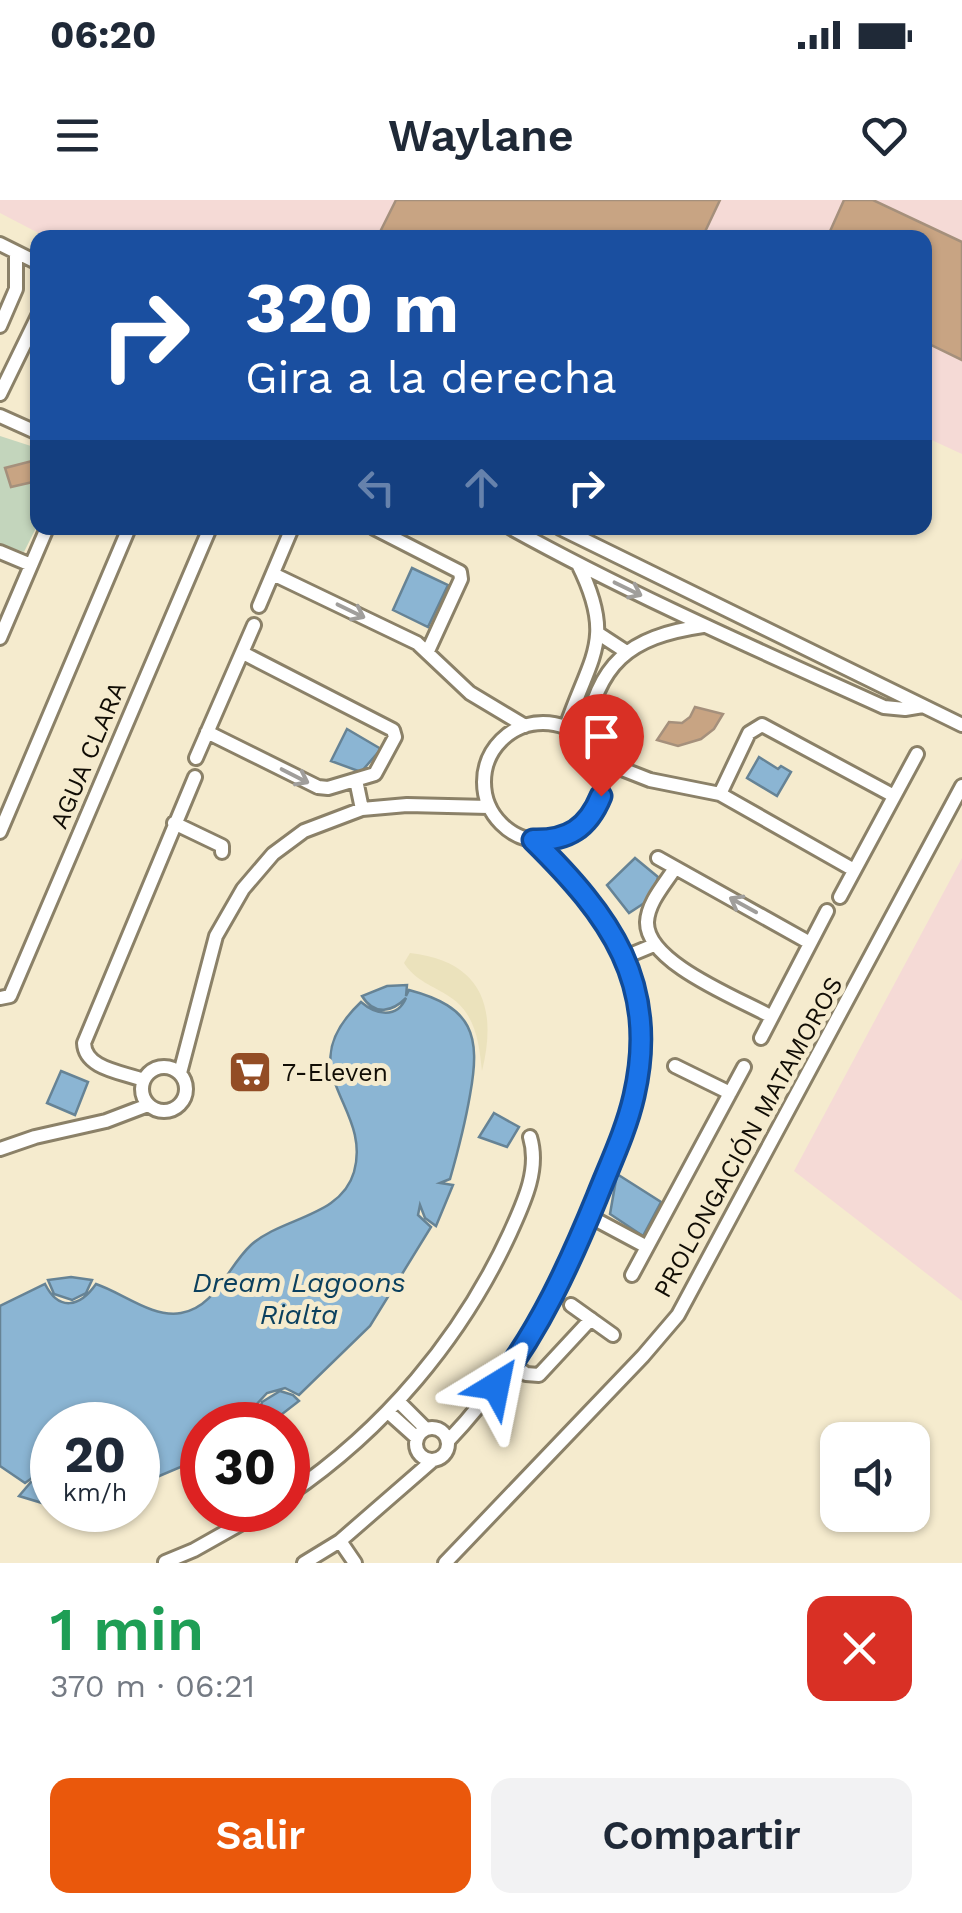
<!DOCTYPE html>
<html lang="es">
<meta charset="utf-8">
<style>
:root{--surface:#fff;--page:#f2f2f3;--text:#1f2937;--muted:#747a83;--accent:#ea580c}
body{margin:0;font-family:"Work Sans",sans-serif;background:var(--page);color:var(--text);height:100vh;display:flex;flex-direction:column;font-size:38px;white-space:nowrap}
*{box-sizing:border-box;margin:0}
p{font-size:32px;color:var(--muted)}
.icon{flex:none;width:55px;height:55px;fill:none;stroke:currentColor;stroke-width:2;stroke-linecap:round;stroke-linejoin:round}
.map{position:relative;height:1363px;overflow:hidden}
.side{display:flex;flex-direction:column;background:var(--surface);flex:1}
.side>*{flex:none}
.guide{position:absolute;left:30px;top:30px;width:902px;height:305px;border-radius:20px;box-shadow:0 2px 8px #0004;background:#1a4fa0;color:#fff;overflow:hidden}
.controls{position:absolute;left:820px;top:1222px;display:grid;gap:20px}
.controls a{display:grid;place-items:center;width:110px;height:110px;border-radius:20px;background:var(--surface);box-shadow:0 2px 8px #0004;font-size:50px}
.speed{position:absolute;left:30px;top:1202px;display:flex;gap:20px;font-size:50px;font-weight:700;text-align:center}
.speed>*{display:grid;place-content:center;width:130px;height:130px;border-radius:50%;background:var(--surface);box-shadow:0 2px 8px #0004;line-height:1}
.speed small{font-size:25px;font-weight:400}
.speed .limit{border:15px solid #d22;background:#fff;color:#111}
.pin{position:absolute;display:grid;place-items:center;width:85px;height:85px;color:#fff;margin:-102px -42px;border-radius:50% 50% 50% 0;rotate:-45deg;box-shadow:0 0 10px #0007}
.pin .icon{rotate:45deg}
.me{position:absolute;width:110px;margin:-55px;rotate:35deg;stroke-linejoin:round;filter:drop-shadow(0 0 8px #0008)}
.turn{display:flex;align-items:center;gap:35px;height:210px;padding:0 50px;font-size:45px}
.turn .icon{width:130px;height:130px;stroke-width:2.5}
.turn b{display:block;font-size:70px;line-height:85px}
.lanes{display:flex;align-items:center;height:95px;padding:0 50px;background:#0003;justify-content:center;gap:50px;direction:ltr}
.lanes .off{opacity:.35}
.round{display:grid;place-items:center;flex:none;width:105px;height:105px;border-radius:20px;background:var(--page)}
.head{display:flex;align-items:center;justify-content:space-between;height:170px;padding:0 50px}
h1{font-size:60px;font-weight:600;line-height:75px;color:#1e9e55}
.primary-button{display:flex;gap:20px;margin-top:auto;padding:20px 50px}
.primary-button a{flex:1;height:115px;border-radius:20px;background:var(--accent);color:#fff;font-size:40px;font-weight:600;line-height:115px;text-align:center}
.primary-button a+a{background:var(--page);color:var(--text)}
.status{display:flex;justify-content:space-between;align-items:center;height:70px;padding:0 50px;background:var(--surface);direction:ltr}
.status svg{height:28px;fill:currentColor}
header{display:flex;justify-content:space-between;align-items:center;height:130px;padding:0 50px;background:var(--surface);font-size:45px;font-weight:600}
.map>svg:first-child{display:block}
.industrial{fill:#f5dad6}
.green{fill:#c3d5bc}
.sand{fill:#ebe2bc}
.water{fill:#8bb5d3;stroke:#668395;stroke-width:2.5}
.building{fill:#c8a483;stroke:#a5907c;stroke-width:2.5}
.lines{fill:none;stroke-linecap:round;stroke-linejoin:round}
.minor-casing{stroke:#8b8168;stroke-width:18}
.minor{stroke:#fff;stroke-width:12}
.oneway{stroke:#a09e9b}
.route-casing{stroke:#114b97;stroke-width:25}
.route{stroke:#1a73e8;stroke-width:18}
.labels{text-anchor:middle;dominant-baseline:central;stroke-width:10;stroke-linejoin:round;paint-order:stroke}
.street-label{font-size:25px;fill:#110d05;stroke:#f5ebce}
.poi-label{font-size:25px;fill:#110d05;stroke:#f5ebce;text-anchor:start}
.water-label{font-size:28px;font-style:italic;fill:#0b405e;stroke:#f5ebce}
</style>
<div class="status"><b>06:20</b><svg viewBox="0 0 49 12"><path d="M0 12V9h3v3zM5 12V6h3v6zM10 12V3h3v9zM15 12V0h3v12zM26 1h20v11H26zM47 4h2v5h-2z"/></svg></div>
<header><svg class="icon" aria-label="menu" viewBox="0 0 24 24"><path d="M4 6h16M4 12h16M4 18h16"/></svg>Waylane<svg class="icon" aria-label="heart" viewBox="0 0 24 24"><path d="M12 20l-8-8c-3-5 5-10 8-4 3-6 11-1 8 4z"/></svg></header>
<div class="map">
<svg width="962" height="1363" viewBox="0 0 962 1363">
<rect width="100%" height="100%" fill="#f5ebce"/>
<path class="industrial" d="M 0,0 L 962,0 L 962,254 L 925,237 L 925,38 L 48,38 L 0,13 Z
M 962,658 L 962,1101 L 794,971 Z"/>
<path class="green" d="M 0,236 L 37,248 L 37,326 L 24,352 L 0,344 Z"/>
<path class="sand" d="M 410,753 C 481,761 498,806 482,871 C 479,843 476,814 450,797 C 432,785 417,782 404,763 Z"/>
<path class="water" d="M 412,368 L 448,385 L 428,427 L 393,410 Z
M 347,529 L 381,549 L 361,572 L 331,561 Z
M 759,557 L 778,569 L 781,566 L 791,572 L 777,596 L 747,578 Z
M 635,658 L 658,677 L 652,698 L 629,713 L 607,685 Z
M 407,785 L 406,796 L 409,790 C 473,807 481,835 470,895 C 465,924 458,951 450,979 L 440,983 L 453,985 L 436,1026 L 425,1018 L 420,1005 L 418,1015 L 431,1027 L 370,1126 L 299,1195 L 285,1188 L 267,1193 L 256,1205 L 259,1225 L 202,1225 L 202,1258 L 138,1285 L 138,1225 L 52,1225 L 52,1281 L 32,1278 L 25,1283 L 0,1266 L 0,1106 L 45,1084 C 59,1112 80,1107 96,1084 C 123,1093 152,1118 181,1113 C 216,1107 227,1067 251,1045 C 282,1017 341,1017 354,972 C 373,905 287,872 361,802 C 376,815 397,819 406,798 C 393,811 375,817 362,796 L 387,786 Z
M 61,871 L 88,882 L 75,915 L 47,903 Z
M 494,913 L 519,927 L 507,947 L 479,937 Z
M 617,974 L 661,1002 L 643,1036 L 610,1014 Z
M 71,1077 L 92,1080 L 86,1093 L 72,1100 L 54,1094 L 48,1080 Z
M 280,1191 L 293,1195 L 299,1201 L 268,1225 L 263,1225 L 259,1213 L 262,1202 Z
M 45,1281 L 52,1284 L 52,1306 L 19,1296 L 31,1282 Z"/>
<path class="building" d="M 396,0 L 720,0 L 702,38 L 377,38 Z
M 844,0 L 873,0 L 962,42 L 962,160 L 925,142 L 925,38 L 827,38 Z
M 32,261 L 37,281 L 11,287 L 5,268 Z
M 695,507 L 723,514 L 714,529 L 701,539 L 678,546 L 657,540 L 669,522 L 682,523 L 690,517 Z"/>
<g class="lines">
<g class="minor-casing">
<path id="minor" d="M 0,44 L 38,63
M 0,126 L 16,89 L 16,52
M 0,194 L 38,116
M 0,216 L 38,233
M 374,328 L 460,372 L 461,379 L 428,451
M 511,328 C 632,395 758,450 884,507 L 905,509 L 923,506
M 560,328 L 962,525
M 0,352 L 31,365
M 273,374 L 417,443 L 470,493 L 525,526
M 259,406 L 292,328
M 599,434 L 625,451
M 0,438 L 47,328
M484 582a59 59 0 1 1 118 0a59 59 0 1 1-118 0Z
M 566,527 C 590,456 616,440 578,364
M 207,532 L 318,587 L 328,588 L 375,574 L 395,537 L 393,530 L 243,453
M 584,539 C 598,463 628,437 703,426
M 196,558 L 254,425
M 599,560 L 650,580 L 720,594 L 854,670
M 356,580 L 362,609
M 720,594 L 749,533 L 762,525 L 894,596
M 174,623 L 222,646 L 222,652
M 0,632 L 129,328
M 658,658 L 810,743
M 675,668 C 665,684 648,702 647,722 C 646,763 740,799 772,817
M 840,697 L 917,554
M 625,757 L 654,745
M 0,798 L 10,796 L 210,328
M 761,838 L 827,711
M 675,866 L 730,893
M142 889a22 22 0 1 1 44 0a22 22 0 1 1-44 0Z
M 180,873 L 216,736 L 243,689 L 273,654 L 304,631 L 362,609 L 407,605 L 489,607
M 143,880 C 122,872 85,869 84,843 L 195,577
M 0,949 L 35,937 L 106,921 L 148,905
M 589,1016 L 647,1047
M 632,1075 L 744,867
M 571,1105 L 613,1135
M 513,1164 L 526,1174 L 539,1175 L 591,1119
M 398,1201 L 426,1229
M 388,1212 L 417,1238
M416 1244a16 16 0 1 1 32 0a16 16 0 1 1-32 0Z
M 448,1241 C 518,1168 562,1082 600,988 C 624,931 648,875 640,812 C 631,740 582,689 533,641
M 288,1295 C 384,1230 461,1139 510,1033 C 523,1004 540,970 530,937
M 340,1341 L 355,1363
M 165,1362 L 194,1350 L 265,1310
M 304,1363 L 340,1341 L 432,1261
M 445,1363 L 643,1156 L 678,1115 L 962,586"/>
</g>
<use href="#minor" class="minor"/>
</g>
<defs><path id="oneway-shaft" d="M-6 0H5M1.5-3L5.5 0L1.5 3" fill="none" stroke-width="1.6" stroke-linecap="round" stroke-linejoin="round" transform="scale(2.5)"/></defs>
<g class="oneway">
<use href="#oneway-shaft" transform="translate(628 389) rotate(26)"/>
<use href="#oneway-shaft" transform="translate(351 411) rotate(26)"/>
<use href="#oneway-shaft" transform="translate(295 576) rotate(27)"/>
<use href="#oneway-shaft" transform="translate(743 705) rotate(-151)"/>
</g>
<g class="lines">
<g class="route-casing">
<path id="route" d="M 496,1186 C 540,1129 570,1063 597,997 C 610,964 626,931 634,896 C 660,783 610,716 533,640 C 568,641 588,628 601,596"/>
</g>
<use href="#route" class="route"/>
</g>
<defs>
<g id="supermarket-square" transform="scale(2.25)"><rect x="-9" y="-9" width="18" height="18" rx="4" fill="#934d25" stroke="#f5ebce"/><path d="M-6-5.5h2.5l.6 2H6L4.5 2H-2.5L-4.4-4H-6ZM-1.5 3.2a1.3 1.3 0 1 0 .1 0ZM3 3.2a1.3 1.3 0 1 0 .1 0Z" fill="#fff"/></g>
</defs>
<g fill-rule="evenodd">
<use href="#supermarket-square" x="250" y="872"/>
</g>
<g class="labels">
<g class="street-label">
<text transform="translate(88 555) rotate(-67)">AGUA CLARA</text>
<text transform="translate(748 937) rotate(-61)">PROLONGACIÓN MATAMOROS</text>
</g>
<g class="poi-label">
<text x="282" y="872">7-Eleven</text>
</g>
<g class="water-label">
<text x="299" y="1082">Dream Lagoons<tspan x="299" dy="32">Rialta</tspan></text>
</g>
</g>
</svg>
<div class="controls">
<a><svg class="icon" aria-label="sound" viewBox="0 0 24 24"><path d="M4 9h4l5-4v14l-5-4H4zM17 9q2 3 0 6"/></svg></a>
</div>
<div class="speed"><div>20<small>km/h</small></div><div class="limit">30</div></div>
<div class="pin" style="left:601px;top:596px;background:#d93025"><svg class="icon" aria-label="arrive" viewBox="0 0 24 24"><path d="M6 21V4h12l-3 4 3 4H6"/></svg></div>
<svg class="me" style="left:496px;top:1186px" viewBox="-20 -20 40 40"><path d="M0-17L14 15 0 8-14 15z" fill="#1a73e8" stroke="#fff" stroke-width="4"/></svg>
<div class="guide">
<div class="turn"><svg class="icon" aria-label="right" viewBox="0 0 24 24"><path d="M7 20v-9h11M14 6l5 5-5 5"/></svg><div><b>320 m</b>Gira a la derecha</div></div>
<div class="lanes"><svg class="icon off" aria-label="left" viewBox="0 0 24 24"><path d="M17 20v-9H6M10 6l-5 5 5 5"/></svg><svg class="icon off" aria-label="ahead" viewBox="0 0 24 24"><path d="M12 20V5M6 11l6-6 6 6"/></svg><svg class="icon" aria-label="right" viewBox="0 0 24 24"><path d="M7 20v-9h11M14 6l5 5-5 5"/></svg></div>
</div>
</div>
<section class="side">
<div class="head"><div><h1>1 min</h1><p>370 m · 06:21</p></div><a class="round" style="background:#d93025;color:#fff"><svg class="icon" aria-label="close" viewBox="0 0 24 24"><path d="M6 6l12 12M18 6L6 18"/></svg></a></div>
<div class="primary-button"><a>Salir</a><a>Compartir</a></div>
</section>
